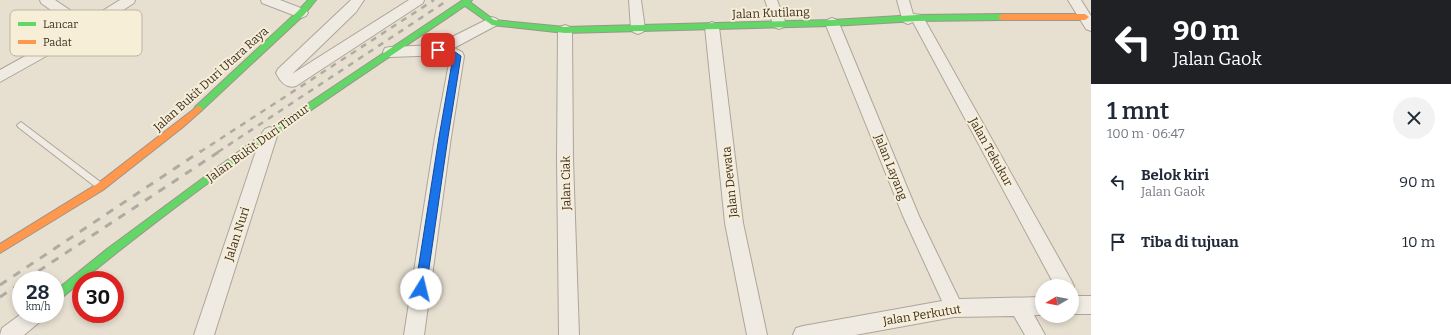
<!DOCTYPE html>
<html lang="id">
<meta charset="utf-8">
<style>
:root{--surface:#fff;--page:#f2f2f3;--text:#1f2937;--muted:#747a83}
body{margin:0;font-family:Bitter,serif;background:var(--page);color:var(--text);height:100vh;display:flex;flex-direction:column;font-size:15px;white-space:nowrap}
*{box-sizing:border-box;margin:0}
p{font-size:13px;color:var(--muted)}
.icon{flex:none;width:22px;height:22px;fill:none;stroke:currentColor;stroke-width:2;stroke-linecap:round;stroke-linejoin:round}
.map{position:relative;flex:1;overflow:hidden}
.drawer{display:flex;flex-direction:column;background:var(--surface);width:360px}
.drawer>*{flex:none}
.hud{background:#202124;color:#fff;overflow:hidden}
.needle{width:26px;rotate:260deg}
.buttons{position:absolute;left:1035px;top:279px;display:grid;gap:8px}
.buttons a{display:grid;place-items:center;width:44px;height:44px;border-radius:50%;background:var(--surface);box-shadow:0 2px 6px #0003;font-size:20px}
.speed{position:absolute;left:12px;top:271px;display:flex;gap:8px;font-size:20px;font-weight:700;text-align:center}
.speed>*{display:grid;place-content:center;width:52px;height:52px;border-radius:50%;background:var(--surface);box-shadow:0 2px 6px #0003;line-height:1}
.speed small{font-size:10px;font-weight:400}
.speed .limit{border:6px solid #d22;background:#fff;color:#111}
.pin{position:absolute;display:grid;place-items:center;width:34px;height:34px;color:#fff;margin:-17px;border-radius:8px;box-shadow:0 2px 6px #0006}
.me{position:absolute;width:44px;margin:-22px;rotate:9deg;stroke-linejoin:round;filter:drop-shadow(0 0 3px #0008)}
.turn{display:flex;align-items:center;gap:14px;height:84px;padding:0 16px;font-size:18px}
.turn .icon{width:52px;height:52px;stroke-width:2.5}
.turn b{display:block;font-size:28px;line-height:34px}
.round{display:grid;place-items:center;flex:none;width:42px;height:42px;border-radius:21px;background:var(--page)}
.summary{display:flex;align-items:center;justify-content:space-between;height:68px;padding:0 16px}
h1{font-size:24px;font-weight:600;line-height:30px}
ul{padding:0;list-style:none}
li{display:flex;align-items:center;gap:12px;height:60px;padding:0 16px}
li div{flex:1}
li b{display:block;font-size:15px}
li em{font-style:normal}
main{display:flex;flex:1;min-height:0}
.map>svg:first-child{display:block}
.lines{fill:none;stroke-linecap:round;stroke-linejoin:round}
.lane-casing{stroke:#ada599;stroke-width:2}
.street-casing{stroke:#ada599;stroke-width:2}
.fast-casing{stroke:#9c958a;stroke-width:2}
.slow-casing{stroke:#9c958a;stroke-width:2}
.lane{fill:#efebe3;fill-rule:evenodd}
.street{fill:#efebe3;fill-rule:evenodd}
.fast{fill:#63d668;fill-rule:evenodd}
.slow{fill:#ff974d;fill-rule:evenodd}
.rail-far1{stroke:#afaaa2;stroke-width:2.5;stroke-dasharray:6 6;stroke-linecap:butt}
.rail{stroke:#afaaa2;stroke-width:3;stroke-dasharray:8 8;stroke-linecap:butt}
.route{fill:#1a73e8;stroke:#114b97}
.labels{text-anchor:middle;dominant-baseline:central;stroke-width:4;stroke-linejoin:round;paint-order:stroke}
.street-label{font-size:12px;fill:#3d2e20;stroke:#f7eed8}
.key{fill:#f7eed8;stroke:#bfb4a1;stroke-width:1}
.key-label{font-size:11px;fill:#3d2e20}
</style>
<main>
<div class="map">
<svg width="1091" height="335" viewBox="0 0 1091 335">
<rect width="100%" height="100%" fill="#e7e0d1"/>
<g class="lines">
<g class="lane-casing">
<path id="lane" d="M 21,122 L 103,184 L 104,186 L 103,188 L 100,189 L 97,188 L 18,127 L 17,125 Z"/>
</g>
<g class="street-casing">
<path id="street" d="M 40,0 L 55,0 L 86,21 L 120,0 L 135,0 L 134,3 L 91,31 L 0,82 L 0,70 L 76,28 L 41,3 Z
M 261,0 L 280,0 L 306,10 L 308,13 L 306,16 L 301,18 L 262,3 Z
M 351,0 L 364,0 L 356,12 L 292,74 L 409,0 L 424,0 L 423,3 L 296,86 C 286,89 280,81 276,73 L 278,69 Z
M 629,0 L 641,0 L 645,29 L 643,32 L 638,34 L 633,32 L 631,29 Z
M 765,0 L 777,0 L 786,24 L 784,27 L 779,29 L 774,27 Z
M 897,0 L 909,0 L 913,14 L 922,15 L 1071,280 L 1074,286 L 1072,291 L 1072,286 L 1055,286 L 913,22 L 908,24 L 903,22 Z
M 1068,0 L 1081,0 L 1091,16 L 1091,31 L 1086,29 Z
M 492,17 L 497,19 L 499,22 L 497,25 L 454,48 L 462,52 L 464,56 L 451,137 L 424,335 L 404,335 L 435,137 L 450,58 L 444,55 L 390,57 L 385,56 L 383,52 L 385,48 L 390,47 L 436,45 Z
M 832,18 L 837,20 L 839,23 L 919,216 L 959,299 L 1042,297 L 1042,315 L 1034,315 L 1045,335 L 1025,335 L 1014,316 L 954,317 L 855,335 L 793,335 L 796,328 L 803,326 L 942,301 L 903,216 L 825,23 L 827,20 Z
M 712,22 L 717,24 L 719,27 L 743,223 L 767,335 L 747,335 L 725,223 L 705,27 L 707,24 Z
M 565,25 L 570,27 L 572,30 L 573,159 L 579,335 L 559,335 L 557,159 L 558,30 L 560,27 Z
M 270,127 L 275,129 L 278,133 L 214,335 L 194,335 L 262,133 L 265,129 Z
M 1072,296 L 1091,296 L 1091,314 L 1072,314 Z
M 21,314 L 44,314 L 42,320 L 24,335 L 0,335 L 2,328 Z"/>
</g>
<g class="fast-casing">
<path id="fast" d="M 308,0 L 316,0 L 304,15 L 201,111 L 195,111 L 194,109 L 195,107 L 298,11 Z
M 463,0 L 472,0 L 470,2 L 494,20 L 565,27 L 832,20 L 917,15 L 1002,14 L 1006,17 L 1002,20 L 917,21 L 832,26 L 565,33 L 492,25 L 465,6 C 335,93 204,180 83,280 L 81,280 L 81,282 L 59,300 L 55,302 L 55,291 L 107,249 L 267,131 Z"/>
</g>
<g class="slow-casing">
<path id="slow" d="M 1002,14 L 1085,14 L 1089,17 L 1085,20 L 1002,20 L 998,17 Z
M 198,106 L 201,107 L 202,109 L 201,111 L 183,127 L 103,190 L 0,253 L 0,244 L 97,184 Z"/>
</g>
<use href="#lane" class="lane"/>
<use href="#street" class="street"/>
<use href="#fast" class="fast"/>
<use href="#slow" class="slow"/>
<path class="rail-far1" d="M 200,152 L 434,0
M 218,152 L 448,0"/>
<path class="rail" d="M 25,280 L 220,151
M 0,285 L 201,151
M 0,297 L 21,283"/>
</g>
<path class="route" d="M 438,47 L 449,48 L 461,56 L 448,137 L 426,289 L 424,293 L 421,294 L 417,293 L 415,289 L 439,137 L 453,57 L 445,53 L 435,52 L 435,48 Z"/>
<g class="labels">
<g class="street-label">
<text transform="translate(771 13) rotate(-2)">Jalan Kutilang</text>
<text transform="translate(211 79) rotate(-42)">Jalan Bukit Duri Utara Raya</text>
<text transform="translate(258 143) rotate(-36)">Jalan Bukit Duri Timur</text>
<text transform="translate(991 152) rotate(61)">Jalan Tekukur</text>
<text transform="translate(891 167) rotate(68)">Jalan Layang</text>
<text transform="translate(730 182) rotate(-96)">Jalan Dewata</text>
<text transform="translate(566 183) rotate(-91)">Jalan Ciak</text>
<text transform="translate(237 234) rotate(-72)">Jalan Nuri</text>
<text transform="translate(922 315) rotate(-9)">Jalan Perkutut</text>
</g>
</g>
<rect x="10" y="10" width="132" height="46" rx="6" class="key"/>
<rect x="18" y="22" width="18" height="4" fill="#63d668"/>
<rect x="18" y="40" width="18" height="4" fill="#ff974d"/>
<g class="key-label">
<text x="43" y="28">Lancar</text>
<text x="43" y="46">Padat</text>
</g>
</svg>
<div class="buttons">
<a><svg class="needle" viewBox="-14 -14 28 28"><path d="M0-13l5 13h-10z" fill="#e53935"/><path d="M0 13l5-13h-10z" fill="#747a83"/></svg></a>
</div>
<div class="speed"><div>28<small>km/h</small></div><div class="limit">30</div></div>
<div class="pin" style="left:438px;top:50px;background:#d93025"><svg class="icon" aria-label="arrive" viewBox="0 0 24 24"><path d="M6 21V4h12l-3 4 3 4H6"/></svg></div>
<svg class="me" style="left:421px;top:289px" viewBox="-20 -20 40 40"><circle r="19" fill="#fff"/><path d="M0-13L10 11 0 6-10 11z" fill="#1a73e8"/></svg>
</div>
<section class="drawer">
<div class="hud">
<div class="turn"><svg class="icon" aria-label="left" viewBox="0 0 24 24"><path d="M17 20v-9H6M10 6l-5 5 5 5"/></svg><div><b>90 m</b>Jalan Gaok</div></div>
</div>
<div class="summary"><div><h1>1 mnt</h1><p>100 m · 06:47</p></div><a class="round"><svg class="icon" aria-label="close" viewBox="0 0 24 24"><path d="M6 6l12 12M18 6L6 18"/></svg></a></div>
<ul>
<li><svg class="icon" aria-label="left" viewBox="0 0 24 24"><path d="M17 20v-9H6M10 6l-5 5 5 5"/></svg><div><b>Belok kiri</b><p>Jalan Gaok</p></div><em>90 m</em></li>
<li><svg class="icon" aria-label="arrive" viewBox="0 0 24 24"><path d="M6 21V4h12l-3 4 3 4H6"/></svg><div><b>Tiba di tujuan</b></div><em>10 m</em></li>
</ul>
</section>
</main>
